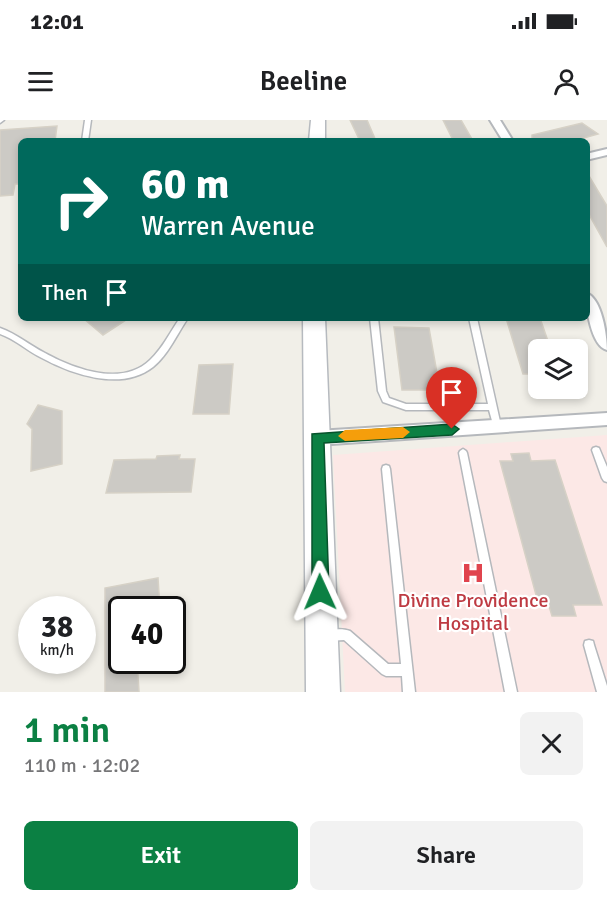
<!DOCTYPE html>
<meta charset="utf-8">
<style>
:root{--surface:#fff;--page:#f2f2f2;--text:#202124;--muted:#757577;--accent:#0b8043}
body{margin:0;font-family:Signika,sans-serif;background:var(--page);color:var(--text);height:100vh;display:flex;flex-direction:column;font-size:22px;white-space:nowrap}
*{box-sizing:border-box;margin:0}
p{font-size:20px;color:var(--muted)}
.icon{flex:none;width:33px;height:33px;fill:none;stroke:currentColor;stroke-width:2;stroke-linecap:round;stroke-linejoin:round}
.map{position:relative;height:572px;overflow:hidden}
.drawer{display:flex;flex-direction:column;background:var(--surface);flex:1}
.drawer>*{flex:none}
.banner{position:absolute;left:18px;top:18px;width:572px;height:183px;border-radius:9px;box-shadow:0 3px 9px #0003;background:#00695c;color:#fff;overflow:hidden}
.buttons{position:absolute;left:528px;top:219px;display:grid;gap:12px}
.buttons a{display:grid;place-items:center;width:60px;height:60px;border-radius:9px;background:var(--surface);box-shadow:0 3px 9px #0003;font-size:30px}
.speed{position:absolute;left:18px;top:476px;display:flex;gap:12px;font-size:30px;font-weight:700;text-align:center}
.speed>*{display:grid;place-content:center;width:78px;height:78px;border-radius:50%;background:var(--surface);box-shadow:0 3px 9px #0003;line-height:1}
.speed small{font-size:15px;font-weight:400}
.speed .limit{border:3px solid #111;border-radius:9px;background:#fff;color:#111}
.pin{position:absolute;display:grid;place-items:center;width:51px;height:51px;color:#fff;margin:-62px -26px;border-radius:50% 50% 50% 0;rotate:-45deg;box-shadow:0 0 6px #0007}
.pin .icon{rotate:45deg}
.me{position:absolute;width:66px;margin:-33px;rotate:359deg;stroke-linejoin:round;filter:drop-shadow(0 0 4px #0008)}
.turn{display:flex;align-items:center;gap:21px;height:126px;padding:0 24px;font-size:27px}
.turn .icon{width:78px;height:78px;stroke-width:2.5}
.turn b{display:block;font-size:42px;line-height:51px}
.then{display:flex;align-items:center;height:57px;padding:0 24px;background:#0003;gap:12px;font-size:22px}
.round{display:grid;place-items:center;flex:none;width:63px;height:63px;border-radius:9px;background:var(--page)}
.overview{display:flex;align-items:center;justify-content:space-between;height:102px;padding:0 24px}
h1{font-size:36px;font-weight:600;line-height:45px;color:var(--accent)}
.cta{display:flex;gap:12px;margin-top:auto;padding:12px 24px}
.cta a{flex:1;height:69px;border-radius:9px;background:var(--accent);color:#fff;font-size:24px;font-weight:600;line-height:69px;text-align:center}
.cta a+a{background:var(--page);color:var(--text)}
.status{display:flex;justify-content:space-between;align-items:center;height:42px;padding:0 30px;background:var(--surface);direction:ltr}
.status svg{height:16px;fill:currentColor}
header{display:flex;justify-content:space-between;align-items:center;height:78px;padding:0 24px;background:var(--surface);font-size:27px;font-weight:600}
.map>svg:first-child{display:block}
.medical{fill:#fce8e6}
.building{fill:#cccac5;stroke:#d6d1c6;stroke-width:1.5}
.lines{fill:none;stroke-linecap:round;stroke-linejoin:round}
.lane-casing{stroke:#b5b8bc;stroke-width:3}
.street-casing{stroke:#b5b8bc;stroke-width:4}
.secondary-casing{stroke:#b6babf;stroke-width:3}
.lane{fill:#fff;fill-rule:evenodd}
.street{fill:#fff;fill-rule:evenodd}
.secondary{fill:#fff;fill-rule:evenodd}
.route{fill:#0b8043;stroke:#07532c;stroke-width:1.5}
.slow{fill:#f59e0b}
.labels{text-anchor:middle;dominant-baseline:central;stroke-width:4.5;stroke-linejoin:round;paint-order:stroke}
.near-health-label{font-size:20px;fill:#be3a42;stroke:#fff}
</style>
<div class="status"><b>12:01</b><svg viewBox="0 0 49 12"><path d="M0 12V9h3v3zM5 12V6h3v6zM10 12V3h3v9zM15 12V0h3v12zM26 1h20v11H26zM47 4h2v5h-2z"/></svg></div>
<header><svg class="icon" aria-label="menu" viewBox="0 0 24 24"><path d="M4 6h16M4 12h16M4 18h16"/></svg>Beeline<svg class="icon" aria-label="person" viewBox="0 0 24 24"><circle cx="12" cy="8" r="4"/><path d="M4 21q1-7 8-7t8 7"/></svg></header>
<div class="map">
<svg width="607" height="572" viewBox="0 0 607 572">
<rect width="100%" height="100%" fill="#f1efe8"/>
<path class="medical" d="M 607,315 L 607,572 L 345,572 L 333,335 Z"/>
<path class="building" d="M 350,0 L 367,0 L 376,21 L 360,21 Z
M 443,0 L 461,0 L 473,21 L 453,20 Z
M 582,3 L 598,14 L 573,21 L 532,21 L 532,15 Z
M 57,6 L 55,21 L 21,21 L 21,64 L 15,64 L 13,75 L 0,76 L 0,10 Z
M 586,51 L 607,86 L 607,127 L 586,89 Z
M 83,198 L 129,198 L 103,215 Z
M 506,198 L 540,198 L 551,230 L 538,230 L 538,254 L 523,254 Z
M 394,207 L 429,208 L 440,270 L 402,270 Z
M 233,244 L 229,294 L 193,294 L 199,245 Z
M 38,285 L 62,291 L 62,344 L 31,351 L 32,309 L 27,304 Z
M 529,333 L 531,341 L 555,340 L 602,485 L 573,485 L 576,496 L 552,496 L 549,486 L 539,486 L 500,341 L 513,341 L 511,334 Z
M 180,335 L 179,339 L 195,339 L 191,372 L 106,373 L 114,340 L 156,339 L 157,336 Z
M 158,458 L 160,489 L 122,489 L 122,540 L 137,540 L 139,572 L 105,572 L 105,468 Z"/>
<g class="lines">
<g class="lane-casing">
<path id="lane" d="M 0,0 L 4,0 L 0,3 Z
M 85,0 L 91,0 L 88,21 L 82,21 Z
M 180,198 L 188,198 C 177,214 168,235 153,247 C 121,272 71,254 40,237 C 26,230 15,219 0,214 L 0,208 C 17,214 29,225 45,233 C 74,249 122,267 150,240 C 163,228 170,212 180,198 Z
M 370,198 L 378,198 L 386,271 L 389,278 L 406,284 L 488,284 L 469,198 L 477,198 L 501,306 L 500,308 L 494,308 L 489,290 L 406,290 L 383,282 L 378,271 Z
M 596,327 L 599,328 L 607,347 L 607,362 L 604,361 L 602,358 L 592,330 L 593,328 Z
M 463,329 L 466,331 L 467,333 L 517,572 L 505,572 L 459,333 L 460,331 Z
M 386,345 L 389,346 L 390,349 L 415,572 L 403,572 L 402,556 L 386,556 L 382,554 L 344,520 L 328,521 L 324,520 L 323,516 L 324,512 C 331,509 343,508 350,511 L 388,544 L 401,544 L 382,349 L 383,346 Z
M 589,520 L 593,521 L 594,525 L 607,566 L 607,572 L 597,572 L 584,525 L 585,521 Z"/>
</g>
<g class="street-casing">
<path id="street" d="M 490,0 L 500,0 L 513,21 L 503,21 Z
M 607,29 L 607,35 L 586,40 L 586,34 Z
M 586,173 C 602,178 607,216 607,230 C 591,226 586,187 586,173 Z
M 607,293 L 607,305 L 317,325 L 311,323 L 308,318 L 311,313 L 317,311 Z"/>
</g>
<g class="secondary-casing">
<path id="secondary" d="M 311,0 L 325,0 L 325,21 L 309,21 Z
M 303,198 L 325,198 L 340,572 L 306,572 Z"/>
</g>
<use href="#lane" class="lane"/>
<use href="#street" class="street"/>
<use href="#secondary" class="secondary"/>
</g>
<path class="route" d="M 452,304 L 459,309 L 452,315 L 324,323 L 329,472 L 326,477 L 320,480 L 314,477 L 312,472 L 312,314 Z"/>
<path class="slow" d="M 403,307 L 410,312 L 403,318 L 345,321 L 338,316 L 345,310 Z"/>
<defs>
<g id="hospital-bare" transform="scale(1.8)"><path d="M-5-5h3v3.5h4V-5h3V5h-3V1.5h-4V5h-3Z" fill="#e0444e" stroke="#fff" stroke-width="2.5" paint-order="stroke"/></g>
</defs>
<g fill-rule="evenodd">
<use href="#hospital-bare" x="473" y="453"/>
</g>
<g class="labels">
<g class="near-health-label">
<text x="473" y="480">Divine Providence<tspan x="473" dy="23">Hospital</tspan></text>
</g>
</g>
</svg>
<div class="buttons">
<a><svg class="icon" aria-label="layers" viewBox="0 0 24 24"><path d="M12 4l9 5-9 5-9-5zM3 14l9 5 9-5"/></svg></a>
</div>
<div class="speed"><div>38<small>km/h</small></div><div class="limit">40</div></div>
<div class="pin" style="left:452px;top:309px;background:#d93025"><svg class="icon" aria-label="arrive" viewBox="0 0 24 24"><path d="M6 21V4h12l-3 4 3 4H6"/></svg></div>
<svg class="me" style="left:320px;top:472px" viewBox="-20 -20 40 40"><path d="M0-17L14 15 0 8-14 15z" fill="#0b8043" stroke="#fff" stroke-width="4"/></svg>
<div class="banner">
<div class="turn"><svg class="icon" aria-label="right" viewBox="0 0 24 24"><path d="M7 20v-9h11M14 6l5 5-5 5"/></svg><div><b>60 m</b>Warren Avenue</div></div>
<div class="then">Then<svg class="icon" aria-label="arrive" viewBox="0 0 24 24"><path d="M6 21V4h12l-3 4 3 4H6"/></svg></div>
</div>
</div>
<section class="drawer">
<div class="overview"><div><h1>1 min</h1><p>110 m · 12:02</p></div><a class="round"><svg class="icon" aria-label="close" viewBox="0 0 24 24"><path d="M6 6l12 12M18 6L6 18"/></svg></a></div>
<div class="cta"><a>Exit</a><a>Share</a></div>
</section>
